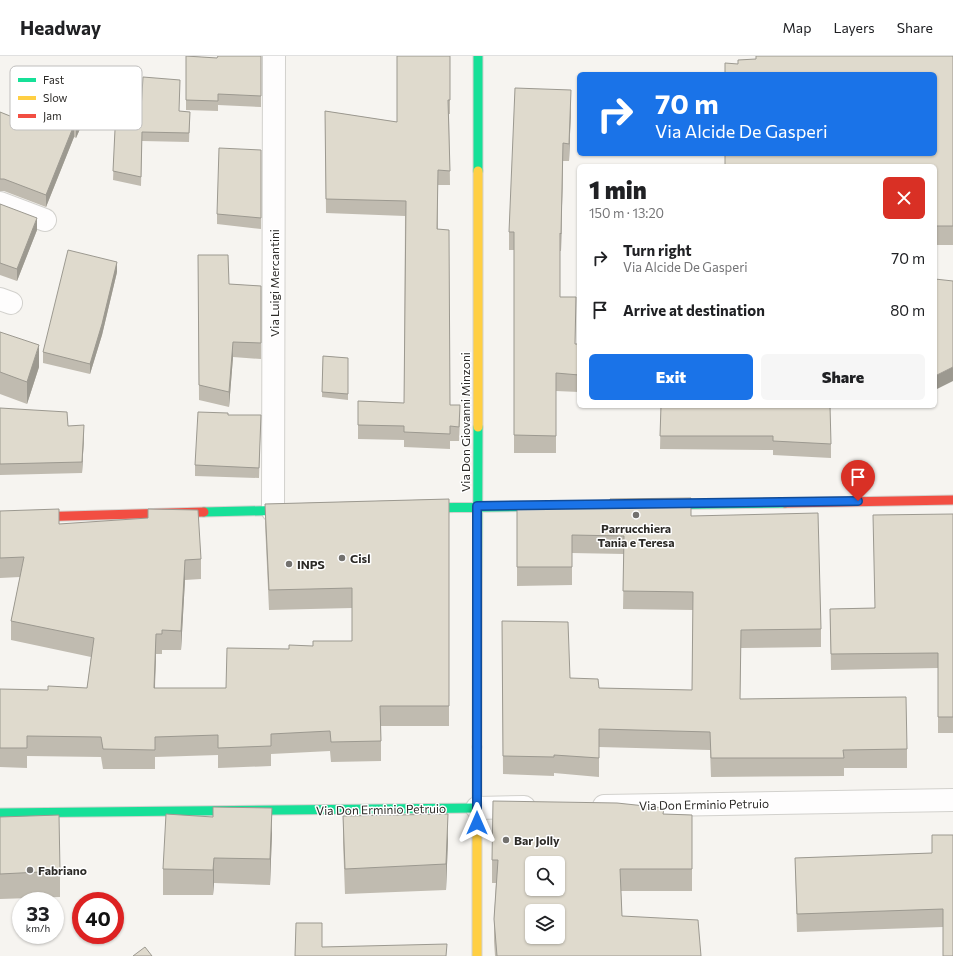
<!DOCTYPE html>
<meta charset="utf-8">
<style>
:root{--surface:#fff;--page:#f6f6f6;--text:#202124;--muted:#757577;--line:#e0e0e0;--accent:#1a73e8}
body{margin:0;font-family:Commissioner,sans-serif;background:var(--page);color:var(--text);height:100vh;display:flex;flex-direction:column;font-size:15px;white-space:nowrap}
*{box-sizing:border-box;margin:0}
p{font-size:13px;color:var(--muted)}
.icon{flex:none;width:22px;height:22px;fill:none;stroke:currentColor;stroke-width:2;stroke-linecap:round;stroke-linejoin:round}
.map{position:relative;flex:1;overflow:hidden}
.sheet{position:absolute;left:577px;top:108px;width:360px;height:244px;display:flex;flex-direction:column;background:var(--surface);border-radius:6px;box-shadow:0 1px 3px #0004}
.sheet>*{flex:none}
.banner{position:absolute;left:577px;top:16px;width:360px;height:84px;border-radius:6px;box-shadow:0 1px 3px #0004;background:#1a73e8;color:#fff;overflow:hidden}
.controls{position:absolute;left:525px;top:800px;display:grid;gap:8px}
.controls a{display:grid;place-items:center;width:40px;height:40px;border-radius:6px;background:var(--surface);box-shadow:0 1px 3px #0004;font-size:20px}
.speed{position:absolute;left:12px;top:836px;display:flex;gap:8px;font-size:20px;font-weight:700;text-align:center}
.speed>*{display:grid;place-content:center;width:52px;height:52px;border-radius:50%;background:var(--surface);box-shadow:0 1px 3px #0004;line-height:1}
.speed small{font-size:10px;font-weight:400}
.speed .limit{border:6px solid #d22;background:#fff;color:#111}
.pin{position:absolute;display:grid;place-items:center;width:34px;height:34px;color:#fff;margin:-41px -17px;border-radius:50% 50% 50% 0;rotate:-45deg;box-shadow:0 0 4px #0007}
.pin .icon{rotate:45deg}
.me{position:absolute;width:44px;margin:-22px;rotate:0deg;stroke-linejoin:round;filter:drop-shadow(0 0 3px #0008)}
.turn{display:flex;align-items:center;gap:14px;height:84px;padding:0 12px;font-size:18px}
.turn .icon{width:52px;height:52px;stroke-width:2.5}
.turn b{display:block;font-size:28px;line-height:34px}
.round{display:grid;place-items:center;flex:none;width:42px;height:42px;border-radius:6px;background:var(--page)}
.summary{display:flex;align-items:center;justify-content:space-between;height:68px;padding:0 12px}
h1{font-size:24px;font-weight:800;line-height:30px}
.cta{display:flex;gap:8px;margin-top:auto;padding:8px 12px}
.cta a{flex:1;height:46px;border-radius:6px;background:var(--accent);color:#fff;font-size:16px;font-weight:800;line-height:46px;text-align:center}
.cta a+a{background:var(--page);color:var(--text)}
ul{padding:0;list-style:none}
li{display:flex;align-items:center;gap:12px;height:52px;padding:0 12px}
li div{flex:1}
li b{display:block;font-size:15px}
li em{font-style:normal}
header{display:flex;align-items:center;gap:24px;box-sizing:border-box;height:56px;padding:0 20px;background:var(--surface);border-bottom:1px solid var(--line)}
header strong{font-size:19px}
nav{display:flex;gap:22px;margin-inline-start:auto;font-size:14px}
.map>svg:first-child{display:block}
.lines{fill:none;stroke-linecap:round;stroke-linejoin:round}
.street-casing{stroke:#d2d1cd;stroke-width:24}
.fast-casing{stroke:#d2d1cd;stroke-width:11}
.slow-casing{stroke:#d2d1cd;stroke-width:11}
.jam-casing{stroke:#d2d1cd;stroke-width:11}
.street{stroke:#fefdfd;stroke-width:22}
.fast{stroke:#16e098;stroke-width:9}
.slow{stroke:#ffcf43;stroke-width:9}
.jam{stroke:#f24e42;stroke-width:9}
.wall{fill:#c0bbb0}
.shaded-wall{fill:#9c9990}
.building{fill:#dfdacd;stroke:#9c9990;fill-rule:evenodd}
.route-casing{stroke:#114b97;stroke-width:10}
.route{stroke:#1a73e8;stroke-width:7}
.poi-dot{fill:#73716e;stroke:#fff;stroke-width:1.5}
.labels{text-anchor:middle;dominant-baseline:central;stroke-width:3;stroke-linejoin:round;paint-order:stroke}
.street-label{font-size:12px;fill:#2d2b28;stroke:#fff}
.poi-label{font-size:12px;font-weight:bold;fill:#2d2b28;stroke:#fff;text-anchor:start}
.key{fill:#fff;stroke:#c0bfbe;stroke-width:1}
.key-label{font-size:11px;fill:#2d2b28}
</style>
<header>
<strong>Headway</strong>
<nav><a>Map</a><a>Layers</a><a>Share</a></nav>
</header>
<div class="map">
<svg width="953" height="900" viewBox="0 0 953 900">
<rect width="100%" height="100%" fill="#f6f4f0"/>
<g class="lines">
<g class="street-casing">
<path id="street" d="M 0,147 L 45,164
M 0,243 L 11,247
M 273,455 L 274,0
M 604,750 L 953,744
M 477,752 L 524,751"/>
</g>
<g class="fast-casing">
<path id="fast" d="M 478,115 L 478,0
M 419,452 L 785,447
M 204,456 L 295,454
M 477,691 L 478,371
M 0,757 L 477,752"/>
</g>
<g class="slow-casing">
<path id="slow" d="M 478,371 L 478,115
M 477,900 L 477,691"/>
</g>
<g class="jam-casing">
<path id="jam" d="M 785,447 L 953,444
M 0,462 L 204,456"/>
</g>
<use href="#street" class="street"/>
<use href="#fast" class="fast"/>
<use href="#slow" class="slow"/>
<use href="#jam" class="jam"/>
</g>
<path class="wall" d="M 186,0 L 217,2 L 261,0 L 261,51 L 218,49 L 218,55 L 186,54 Z
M 450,0 L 450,58 L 449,58 L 450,129 L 438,129 L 438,173 L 450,349 L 460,364 L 459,385 L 450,385 L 450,393 L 404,391 L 404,384 L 358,383 L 358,345 L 404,347 L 405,160 L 326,157 L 325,55 L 397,66 Z
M 953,0 L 953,189 L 935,189 L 935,110 L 738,8 L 756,3 Z
M 83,44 L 83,66 L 76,82 L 74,81 L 46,151 L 4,135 L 0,135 L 0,56 L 30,68 Z
M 571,51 L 569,105 L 563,105 L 561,195 L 560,195 L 560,241 L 575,288 L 579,288 L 579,336 L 556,335 L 556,397 L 514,397 L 514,194 L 509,194 L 509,176 Z
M 116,53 L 190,56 L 189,86 L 142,85 L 141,130 L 113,124 Z
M 261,94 L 261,173 L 217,168 L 217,158 Z
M 0,148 L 37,174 L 17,225 L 0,219 Z
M 198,199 L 229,228 L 261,230 L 261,303 L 233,301 L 229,351 L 199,344 Z
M 117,216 L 102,279 L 90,318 L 43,307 L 43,296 Z
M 0,276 L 39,311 L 27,348 L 0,338 Z
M 323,300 L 348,302 L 348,344 L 322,341 Z
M 661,350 L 831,388 L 831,402 L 773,399 L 773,394 L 660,393 Z
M 0,352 L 68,370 L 84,380 L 82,417 L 0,419 Z
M 228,359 L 261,359 L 259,422 L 195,420 L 195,409 Z
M 449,443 L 449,670 L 381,670 L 381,705 L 331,706 L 330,695 L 271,698 L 271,710 L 218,712 L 218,699 L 155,701 L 155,713 L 103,713 L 101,701 L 27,700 L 27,712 L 0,711 L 0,633 L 48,634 L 87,632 L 91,601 L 11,584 L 11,565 L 20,521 L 0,522 L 0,455 L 59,468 L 201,503 L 201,523 L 185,524 L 181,594 L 162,594 L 162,598 L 156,598 L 155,632 L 226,632 L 289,593 L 313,590 L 352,585 L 352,552 L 269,554 L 265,468 L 265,448 Z
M 517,449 L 691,460 L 821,573 L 821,591 L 741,592 L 740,643 L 907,693 L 907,712 L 844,712 L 844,720 L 711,721 L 710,694 L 599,691 L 599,721 L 554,717 L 554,720 L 503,718 L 502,565 L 570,622 L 599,632 L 692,634 L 693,554 L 623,553 L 624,498 L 572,497 L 572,529 L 517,530 Z
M 953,458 L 953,677 L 938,677 L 938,612 L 831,614 L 830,553 L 874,552 Z
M 664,758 L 692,759 L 692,835 L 621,835 L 622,860 L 701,900 L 495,900 L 494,885 L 494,863 L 496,827 L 492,827 L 492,804 Z
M 343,760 L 448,783 L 446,834 L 345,838 L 343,786 Z
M 0,761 L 60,815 L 60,841 L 0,843 Z
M 272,777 L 270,829 L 214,827 L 213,839 L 163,839 L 163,813 Z
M 953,779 L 943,871 L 797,876 L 795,802 L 932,797 Z"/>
<path class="shaded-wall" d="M 83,32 L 83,66 L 76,82 L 76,70 Z
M 571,34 L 571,51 L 569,105 L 569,88 Z
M 74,69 L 74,81 L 46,151 L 46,139 Z
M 563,87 L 563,105 L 561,195 L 561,178 Z
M 37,162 L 37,174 L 17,225 L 17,213 Z
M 117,206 L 117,216 L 102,279 L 90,318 L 90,308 Z
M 233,286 L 233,301 L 229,351 L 229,336 Z
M 39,289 L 39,311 L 27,348 L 27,326 Z
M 953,311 L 953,325 L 935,334 L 935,320 Z
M 84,369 L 84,380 L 82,417 L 82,406 Z
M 185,504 L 185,524 L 181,594 L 181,575 Z
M 156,578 L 156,598 L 154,652 L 154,632 Z
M 272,752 L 272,777 L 270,829 L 270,803 Z
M 448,758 L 448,783 L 446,834 L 446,808 Z
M 214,802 L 214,827 L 213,839 L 213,814 Z"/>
<path class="building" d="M 186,0 L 217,2 L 218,0 L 261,0 L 261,40 L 218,38 L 218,45 L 186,44 Z
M 397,0 L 450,0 L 450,44 L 448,44 L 450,115 L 438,114 L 437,173 L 449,174 L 450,349 L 460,349 L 459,371 L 450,370 L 450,378 L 404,376 L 404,370 L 358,369 L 358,345 L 404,347 L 406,145 L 326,143 L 325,55 L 397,66 Z
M 756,0 L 953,0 L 953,170 L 935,170 L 935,110 L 725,110 L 725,98 L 935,98 L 935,18 L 725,18 L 725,7 L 738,8 L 738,4 L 756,3 Z
M 143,21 L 180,24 L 179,55 L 190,56 L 189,77 L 142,76 L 141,121 L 113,115 L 116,53 L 141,54 Z
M 32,31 L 83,32 L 83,53 L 76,70 L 74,69 L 46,139 L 4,123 L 0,123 L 0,56 L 30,68 Z
M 515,32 L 571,34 L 569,88 L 563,87 L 561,178 L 560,177 L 560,241 L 576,241 L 575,288 L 579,288 L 579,319 L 556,317 L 556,380 L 514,379 L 514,176 L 509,176 Z
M 219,92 L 261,94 L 261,162 L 217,158 Z
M 0,148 L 37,162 L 17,213 L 0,207 Z
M 68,194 L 117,206 L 102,268 L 90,308 L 43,296 Z
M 198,199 L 228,199 L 229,228 L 261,230 L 261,287 L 233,286 L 229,336 L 199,329 Z
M 935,223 L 953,225 L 953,311 L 935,320 Z
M 0,276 L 39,289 L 27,326 L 0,316 Z
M 323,300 L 348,302 L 348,338 L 322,336 Z
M 661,350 L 830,350 L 831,388 L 773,385 L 773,380 L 660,380 Z
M 0,352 L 67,356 L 68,370 L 84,369 L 82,406 L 0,408 Z
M 198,356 L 228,357 L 228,359 L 261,359 L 259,412 L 195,409 Z
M 691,442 L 691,460 L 818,457 L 821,573 L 741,574 L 740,643 L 906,641 L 907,693 L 843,694 L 844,702 L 711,702 L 710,676 L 599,673 L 599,702 L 554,699 L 554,701 L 503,700 L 502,565 L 568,566 L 570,622 L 598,623 L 599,632 L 692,634 L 693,536 L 623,535 L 624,480 L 572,479 L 572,511 L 517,511 L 517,449 L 610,449 L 610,443 Z
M 449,443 L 449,650 L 380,650 L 381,685 L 331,686 L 330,675 L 271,678 L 271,690 L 218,692 L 218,679 L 155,681 L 155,694 L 103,693 L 101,681 L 27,680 L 27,692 L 0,692 L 0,633 L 48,634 L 48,630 L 87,632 L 94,582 L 11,565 L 24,501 L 0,502 L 0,455 L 59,453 L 59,468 L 148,462 L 148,453 L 198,454 L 201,503 L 185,504 L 181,575 L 162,574 L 162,578 L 156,578 L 154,632 L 226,632 L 227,592 L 289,593 L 289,589 L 313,590 L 313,585 L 352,585 L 352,532 L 269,534 L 265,448 Z
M 953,458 L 953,661 L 938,661 L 938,597 L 831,598 L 830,553 L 875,552 L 873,459 Z
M 493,745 L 617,747 L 664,752 L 663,758 L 692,759 L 692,813 L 620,813 L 622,860 L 698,864 L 701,900 L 497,900 L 494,863 L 498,804 L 492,804 ZM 532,807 L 558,807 L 558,833 L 532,833 ZM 532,855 L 558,855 L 558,881 L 532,881 Z
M 213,751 L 272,752 L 270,803 L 214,802 L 213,814 L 163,813 L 166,758 L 213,761 Z
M 448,758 L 446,808 L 345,813 L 343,760 Z
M 59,759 L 60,815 L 0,818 L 0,761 Z
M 932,779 L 953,779 L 953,900 L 943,900 L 943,853 L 797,858 L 795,802 L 932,797 Z
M 296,867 L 322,867 L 322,891 L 447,888 L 446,900 L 295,900 Z
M 145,891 L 152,900 L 133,900 Z"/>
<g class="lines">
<g class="route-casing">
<path id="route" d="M 477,767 L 477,450 L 858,445"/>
</g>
<use href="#route" class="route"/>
</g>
<g class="poi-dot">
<circle cx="636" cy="459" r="4"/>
<circle cx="342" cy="502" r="4"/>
<circle cx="289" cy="508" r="4"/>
<circle cx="506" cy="784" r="4"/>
<circle cx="30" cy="814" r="4"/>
</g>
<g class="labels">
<g class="street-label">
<text transform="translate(274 227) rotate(-90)">Via Luigi Mercantini</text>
<text transform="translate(465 366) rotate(-90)">Via Don Giovanni Minzoni</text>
<text transform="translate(704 748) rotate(-1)">Via Don Erminio Petruio</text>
<text transform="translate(381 753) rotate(-1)">Via Don Erminio Petruio</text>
</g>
<g class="poi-label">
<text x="636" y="472" text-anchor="middle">Parrucchiera<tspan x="636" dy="14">Tania e Teresa</tspan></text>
<text x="350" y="502">Cisl</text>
<text x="297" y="508">INPS</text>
<text x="514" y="784">Bar Jolly</text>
<text x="38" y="814">Fabriano</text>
</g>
</g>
<rect x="10" y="10" width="132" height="64" rx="6" class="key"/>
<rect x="18" y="22" width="18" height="4" fill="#16e098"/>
<rect x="18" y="40" width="18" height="4" fill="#ffcf43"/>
<rect x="18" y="58" width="18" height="4" fill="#f24e42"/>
<g class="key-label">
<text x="43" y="28">Fast</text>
<text x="43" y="46">Slow</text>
<text x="43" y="64">Jam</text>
</g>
</svg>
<div class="controls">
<a><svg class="icon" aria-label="search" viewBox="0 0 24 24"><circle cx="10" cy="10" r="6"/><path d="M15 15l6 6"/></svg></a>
<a><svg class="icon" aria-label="layers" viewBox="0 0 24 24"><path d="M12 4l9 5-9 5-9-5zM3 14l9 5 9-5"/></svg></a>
</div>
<div class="speed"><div>33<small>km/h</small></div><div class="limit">40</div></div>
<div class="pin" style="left:858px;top:445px;background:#d93025"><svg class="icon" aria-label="arrive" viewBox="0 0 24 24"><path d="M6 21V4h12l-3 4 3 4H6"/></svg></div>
<svg class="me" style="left:477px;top:767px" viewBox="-20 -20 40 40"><path d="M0-17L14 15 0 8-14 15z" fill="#1a73e8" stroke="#fff" stroke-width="4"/></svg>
<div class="banner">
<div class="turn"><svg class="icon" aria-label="right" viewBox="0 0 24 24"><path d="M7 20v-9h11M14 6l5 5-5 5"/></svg><div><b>70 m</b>Via Alcide De Gasperi</div></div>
</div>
<section class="sheet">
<div class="summary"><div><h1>1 min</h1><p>150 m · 13:20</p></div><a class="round" style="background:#d93025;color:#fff"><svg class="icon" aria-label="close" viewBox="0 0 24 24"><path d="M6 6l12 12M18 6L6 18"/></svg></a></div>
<ul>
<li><svg class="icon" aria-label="right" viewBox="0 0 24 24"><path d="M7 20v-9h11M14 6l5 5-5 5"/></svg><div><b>Turn right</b><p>Via Alcide De Gasperi</p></div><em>70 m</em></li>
<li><svg class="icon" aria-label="arrive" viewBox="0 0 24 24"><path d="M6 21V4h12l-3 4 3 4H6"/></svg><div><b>Arrive at destination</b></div><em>80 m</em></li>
</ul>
<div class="cta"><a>Exit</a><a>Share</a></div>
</section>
</div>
